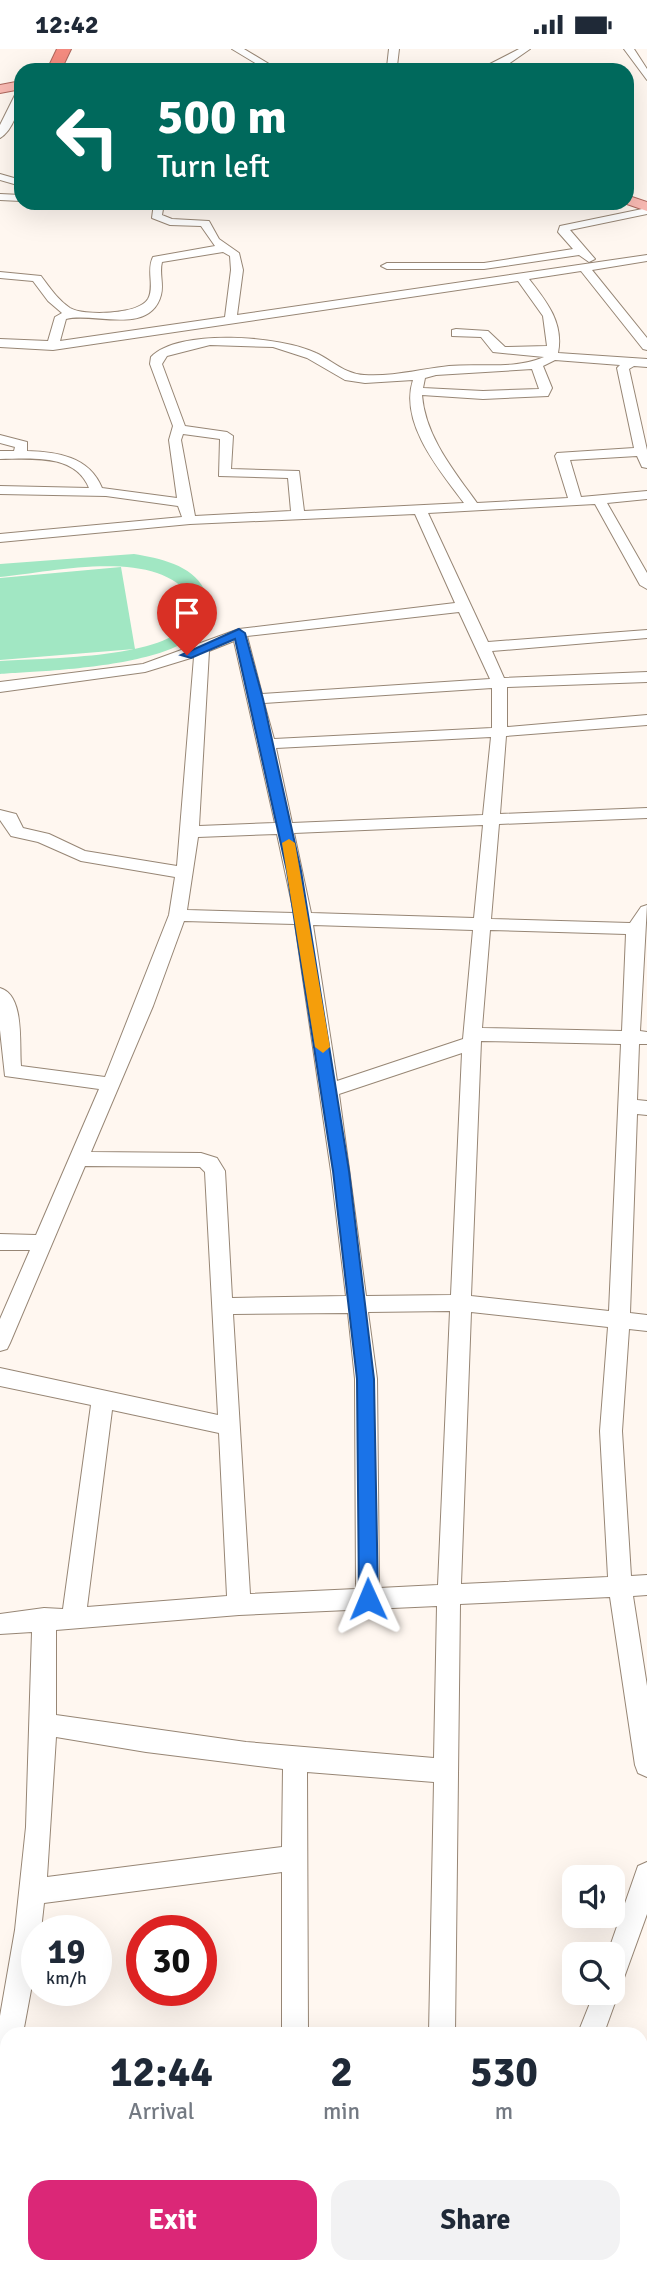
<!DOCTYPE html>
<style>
:root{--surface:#fff;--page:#f2f2f3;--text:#1f2937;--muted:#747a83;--accent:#db2777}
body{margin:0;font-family:Signika,sans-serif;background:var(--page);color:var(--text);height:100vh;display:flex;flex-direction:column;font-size:26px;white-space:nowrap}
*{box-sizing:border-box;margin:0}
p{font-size:23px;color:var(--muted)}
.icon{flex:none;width:38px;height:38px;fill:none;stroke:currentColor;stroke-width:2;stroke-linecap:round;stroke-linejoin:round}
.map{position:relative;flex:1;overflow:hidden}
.side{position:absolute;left:0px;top:1978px;width:648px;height:247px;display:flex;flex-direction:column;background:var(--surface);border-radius:21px 21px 0 0;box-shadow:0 7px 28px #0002}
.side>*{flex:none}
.guide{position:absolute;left:14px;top:14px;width:620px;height:147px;border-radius:21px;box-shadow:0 7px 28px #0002;background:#00695c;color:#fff;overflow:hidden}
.buttons{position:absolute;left:562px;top:1816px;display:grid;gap:14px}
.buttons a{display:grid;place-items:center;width:63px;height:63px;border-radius:14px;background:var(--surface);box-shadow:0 7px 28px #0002;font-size:35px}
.speed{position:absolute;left:21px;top:1866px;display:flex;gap:14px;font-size:35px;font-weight:700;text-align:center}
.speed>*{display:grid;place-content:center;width:91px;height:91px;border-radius:50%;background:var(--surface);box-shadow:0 7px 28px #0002;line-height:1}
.speed small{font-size:18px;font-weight:400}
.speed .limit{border:10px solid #d22;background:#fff;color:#111}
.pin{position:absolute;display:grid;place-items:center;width:60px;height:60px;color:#fff;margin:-72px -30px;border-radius:50% 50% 50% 0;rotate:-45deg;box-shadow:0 0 7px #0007}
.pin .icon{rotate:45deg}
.me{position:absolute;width:77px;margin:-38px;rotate:359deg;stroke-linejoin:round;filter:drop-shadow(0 0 5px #0008)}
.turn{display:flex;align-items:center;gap:24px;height:147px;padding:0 28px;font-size:32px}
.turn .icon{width:91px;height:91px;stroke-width:2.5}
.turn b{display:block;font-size:49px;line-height:60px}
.eta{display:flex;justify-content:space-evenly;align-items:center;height:119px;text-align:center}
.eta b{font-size:42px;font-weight:800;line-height:49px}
.button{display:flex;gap:14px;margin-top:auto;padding:14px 28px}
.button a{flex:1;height:80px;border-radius:21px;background:var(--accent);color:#fff;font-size:28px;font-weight:800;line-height:80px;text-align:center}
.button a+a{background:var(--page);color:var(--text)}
.status{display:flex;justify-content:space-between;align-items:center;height:49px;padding:0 35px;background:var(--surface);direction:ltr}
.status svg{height:19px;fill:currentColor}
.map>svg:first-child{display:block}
.green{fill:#a1e7c3}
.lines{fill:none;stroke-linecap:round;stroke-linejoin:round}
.minor-casing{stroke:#978675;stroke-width:2}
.major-casing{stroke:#ae675d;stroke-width:2}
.highway-casing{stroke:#ae675d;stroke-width:2}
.minor{fill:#fff;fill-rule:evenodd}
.major{fill:#f9bab3;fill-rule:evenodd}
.highway{fill:#f58c80;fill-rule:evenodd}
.route{fill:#1a73e8;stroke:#114b97;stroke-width:2}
.slow{fill:#f59e0b}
</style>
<div class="status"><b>12:42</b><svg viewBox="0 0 49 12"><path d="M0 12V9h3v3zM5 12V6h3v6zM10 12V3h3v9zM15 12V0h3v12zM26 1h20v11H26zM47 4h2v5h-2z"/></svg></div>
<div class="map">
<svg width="647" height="2224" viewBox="0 0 647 2224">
<rect width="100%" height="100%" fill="#fff7f0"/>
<path class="green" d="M 134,505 C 159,509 192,516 204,540 C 244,620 42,621 0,625 L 0,612 C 40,609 162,610 185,576 C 190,569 191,558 192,550 C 159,497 53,523 0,528 L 0,515 Z
M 121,518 L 135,600 L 0,611 L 0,529 Z"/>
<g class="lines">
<g class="minor-casing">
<path id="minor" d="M 232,0 L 244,0 L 279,21 L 267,21 Z
M 389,0 L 399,0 L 397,17 L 490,15 L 519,0 L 530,0 L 507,16 L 490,21 L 367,21 L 387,18 Z
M 624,0 L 634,0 L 647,20 L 647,31 Z
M 21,41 C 21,56 13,82 0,89 L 0,76 L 16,44 Z
M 0,125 L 21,131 L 21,137 L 0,131 Z
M 0,145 L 21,146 L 21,152 L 0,151 Z
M 154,154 L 164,154 L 162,166 L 172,170 L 209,172 L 219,190 L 239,204 L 243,221 L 237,266 L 647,206 L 647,212 L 592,221 L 647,289 L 647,301 L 643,300 L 581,222 L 529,230 C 547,253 564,274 558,304 L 647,310 L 647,318 L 634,317 L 629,320 L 647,401 L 647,419 L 642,418 L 637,407 L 570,411 L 581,448 L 647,442 L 647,450 L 607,454 L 647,524 L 647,540 L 640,536 L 595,455 L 428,464 L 488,593 L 647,581 L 647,589 L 492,602 L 504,629 L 647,623 L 647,633 L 507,638 L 507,678 L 647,666 L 647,676 L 506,687 L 500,765 L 647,759 L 647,769 L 499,775 L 491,870 L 630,874 L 641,858 L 647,856 L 640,982 L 647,983 L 647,995 L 639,995 L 637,1051 L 647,1052 L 647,1066 L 637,1065 L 630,1264 L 647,1266 L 647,1282 L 629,1280 L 622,1382 L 631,1527 L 647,1526 L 647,1546 L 633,1547 L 647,1637 L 647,1728 L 638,1724 L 635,1716 L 610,1548 L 460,1555 L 455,1984 L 429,1984 L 434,1733 L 307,1723 L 308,1984 L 282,1984 L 282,1823 L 44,1854 L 41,1881 L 37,1881 L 37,1909 L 23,1984 L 7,1984 L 7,2039 L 0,2042 L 0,1967 L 15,1881 L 26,1778 L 32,1583 L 0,1585 L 0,1565 L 44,1559 L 63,1560 L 91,1356 L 0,1337 L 0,1319 L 218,1366 L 205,1123 L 200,1118 L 85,1117 L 10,1294 L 7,1300 L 0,1302 L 0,1270 L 30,1201 L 0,1201 L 0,1185 L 36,1186 L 99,1040 L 5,1027 L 0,981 L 0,939 C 25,946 19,995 21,1017 L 105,1028 L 169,866 L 175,828 L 81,812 L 38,793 L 11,787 L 0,771 L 0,761 L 16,765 L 23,779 L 49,785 L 85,802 L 177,817 L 194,608 L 145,623 L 0,643 L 0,633 L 143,615 L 239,580 L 455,554 L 415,465 L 190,475 L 0,493 L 0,485 L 182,468 L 178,457 L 106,447 L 0,445 L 0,437 L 89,439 C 75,404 30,410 0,410 L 0,402 L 14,402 L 15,398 L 0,394 L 0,386 L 27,393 L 27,402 C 57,403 89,407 102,439 L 177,449 L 169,391 L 173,377 L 150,315 L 151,308 C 178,279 282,287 316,304 C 333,312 345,325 364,326 C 393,328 421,320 449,317 C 481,314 514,321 544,308 L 493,303 L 481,288 L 452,287 L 452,281 L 456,280 L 488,282 L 505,298 L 547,297 L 543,267 L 518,232 L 53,301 L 0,298 L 0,290 L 48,292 L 55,268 L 62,264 L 48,252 L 33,232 L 0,229 L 0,223 L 41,227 C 50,239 58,251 70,259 C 83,267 138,266 148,250 C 155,238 146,221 153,208 L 215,197 L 201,177 L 170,176 L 152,169 ZM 223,203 L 230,207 L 231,221 L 225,268 L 60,292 L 66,270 C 94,263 150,287 161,246 C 164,235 159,224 162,213 ZM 210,296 L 273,298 L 307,309 L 345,331 L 365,334 L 413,331 C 399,374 440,422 464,454 L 304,462 L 299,422 L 231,420 L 233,387 L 227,383 L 185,377 L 162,315 L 167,307 ZM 555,311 L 620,316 L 617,319 L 634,399 L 557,404 L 555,407 L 568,449 L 477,454 C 454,422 425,387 422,346 L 483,350 L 548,347 L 552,339 L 543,317 ZM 532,320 L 539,340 L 483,342 L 423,339 L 425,329 L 436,326 ZM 183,385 L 220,390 L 219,427 L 288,429 L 291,462 L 195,467 L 181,391 ZM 459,563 L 490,630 L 262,645 L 247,587 ZM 234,592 L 275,774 L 199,777 L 209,602 ZM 492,639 L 492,679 L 274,690 L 264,654 ZM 491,688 L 483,766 L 292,774 L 276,699 ZM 483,776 L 474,869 L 311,864 L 294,784 ZM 277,785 L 294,864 L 187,861 L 198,788 ZM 184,872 L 295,875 L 331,1122 L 346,1247 L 232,1249 L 225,1122 L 217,1109 L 201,1104 L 91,1103 L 153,957 ZM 313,876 L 473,881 L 463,990 L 337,1032 ZM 490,881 L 626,885 L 622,982 L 482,979 ZM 481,992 L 621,995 L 609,1262 L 471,1247 ZM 462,1004 L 451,1246 L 366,1247 L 339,1045 ZM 450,1262 L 438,1536 L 379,1539 L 377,1330 L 368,1263 ZM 471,1263 L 608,1278 L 600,1382 L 608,1528 L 461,1535 ZM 348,1264 L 355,1330 L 356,1540 L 250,1545 L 233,1265 ZM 112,1361 L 219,1384 L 227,1547 L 87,1558 ZM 437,1557 L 434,1709 L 246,1693 L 56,1666 L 56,1581 L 239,1566 ZM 56,1688 L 146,1703 L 283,1720 L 282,1798 L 47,1828 Z
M 647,159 L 647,165 L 570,181 L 595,210 L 589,213 L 579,206 L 484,220 L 387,220 L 381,217 L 387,214 L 484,214 L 573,200 L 558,183 L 560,177 Z
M 647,1813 L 647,1865 L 604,1984 L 578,1984 L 594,1944 L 612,1944 L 612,1906 L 607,1906 L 638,1817 Z
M 0,2098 L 7,2098 L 7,2126 L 0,2126 Z
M 137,2217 L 165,2217 L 165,2224 L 137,2224 Z
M 279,2217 L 308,2217 L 306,2224 L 278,2224 Z"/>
</g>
<g class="major-casing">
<path id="major" d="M 21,32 L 21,40 L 0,44 L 0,36 Z
M 626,146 L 647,153 L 647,162 L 624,154 Z"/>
</g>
<g class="highway-casing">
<path id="highway" d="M 57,0 L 71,0 L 61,21 L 47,21 Z"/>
</g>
<use href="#minor" class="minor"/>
<use href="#major" class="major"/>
<use href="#highway" class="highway"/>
</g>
<path class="route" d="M 239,580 L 245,584 L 263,650 L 301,822 L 349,1122 L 374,1330 L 378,1550 L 375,1556 L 368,1558 L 362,1556 L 359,1550 L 357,1330 L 333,1122 L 287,822 L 235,590 L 191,609 L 181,606 Z"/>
<path class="slow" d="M 289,790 L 295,794 L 330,998 L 323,1004 L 315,998 L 282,794 Z"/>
</svg>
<div class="buttons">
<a><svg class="icon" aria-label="sound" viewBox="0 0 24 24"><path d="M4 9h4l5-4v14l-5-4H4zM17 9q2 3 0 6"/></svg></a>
<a><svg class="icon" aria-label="search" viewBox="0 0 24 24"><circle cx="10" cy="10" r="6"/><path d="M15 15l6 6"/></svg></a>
</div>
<div class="speed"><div>19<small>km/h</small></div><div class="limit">30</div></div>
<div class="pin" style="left:187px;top:606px;background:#d93025"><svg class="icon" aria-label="arrive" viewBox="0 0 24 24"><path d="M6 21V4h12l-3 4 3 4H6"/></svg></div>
<svg class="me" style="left:368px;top:1550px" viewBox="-20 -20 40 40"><path d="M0-17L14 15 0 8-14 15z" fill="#1a73e8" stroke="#fff" stroke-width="4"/></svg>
<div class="guide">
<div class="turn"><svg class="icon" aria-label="left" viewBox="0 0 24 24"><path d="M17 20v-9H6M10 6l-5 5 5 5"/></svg><div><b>500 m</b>Turn left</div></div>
</div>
<section class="side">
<div class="eta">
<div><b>12:44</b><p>Arrival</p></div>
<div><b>2</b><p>min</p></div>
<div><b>530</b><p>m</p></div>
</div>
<div class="button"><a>Exit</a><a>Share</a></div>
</section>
</div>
